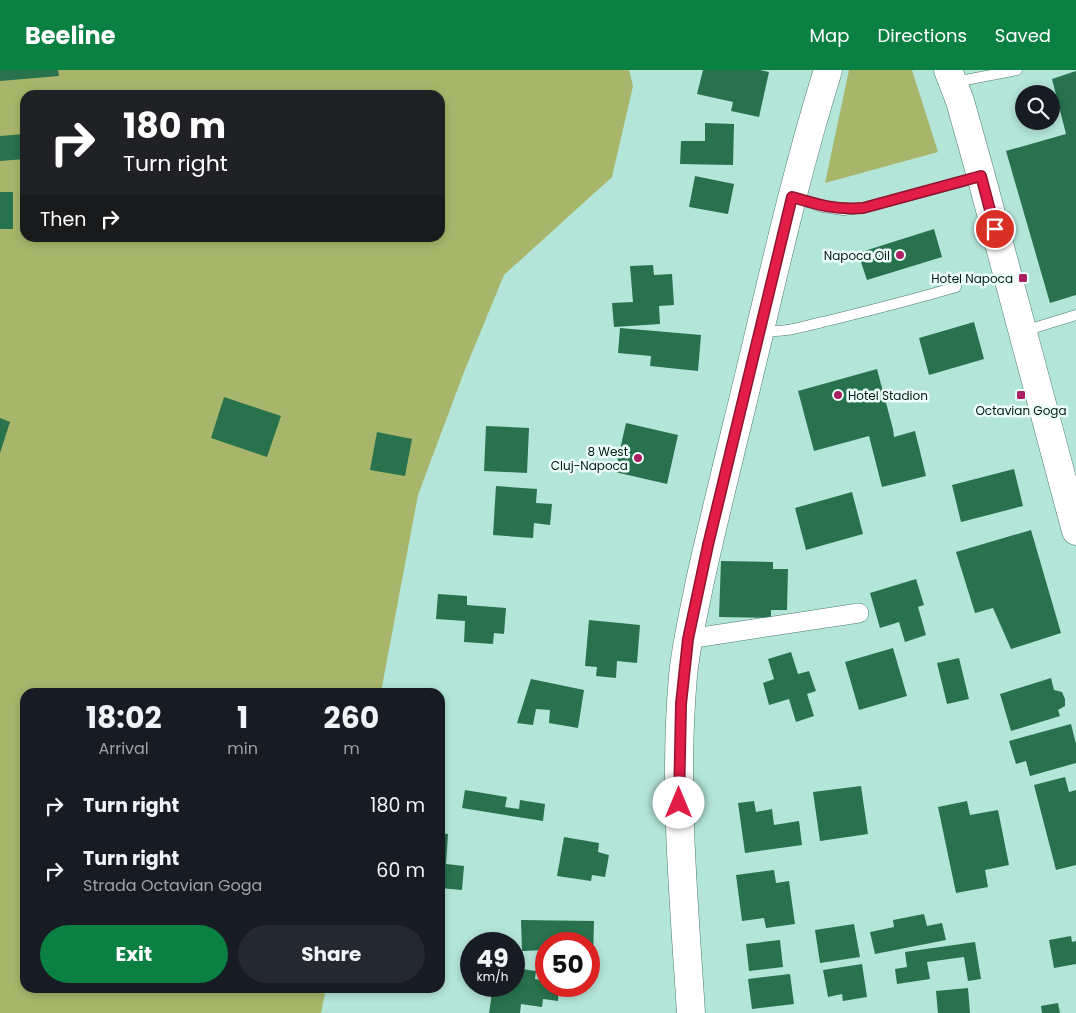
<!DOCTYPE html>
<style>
:root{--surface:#171b24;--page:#242831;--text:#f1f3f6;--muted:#9ea1a6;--accent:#0b8043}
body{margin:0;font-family:Poppins,sans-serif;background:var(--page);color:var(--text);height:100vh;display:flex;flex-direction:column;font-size:19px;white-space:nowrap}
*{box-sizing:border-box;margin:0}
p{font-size:16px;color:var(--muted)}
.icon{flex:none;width:28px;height:28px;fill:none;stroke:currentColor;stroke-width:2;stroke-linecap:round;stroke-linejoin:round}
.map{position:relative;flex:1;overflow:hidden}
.panel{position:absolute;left:20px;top:618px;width:425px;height:305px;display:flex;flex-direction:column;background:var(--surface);border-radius:15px;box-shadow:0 2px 8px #0003}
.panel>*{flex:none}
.hud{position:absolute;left:20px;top:20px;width:425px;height:152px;border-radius:15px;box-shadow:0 2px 8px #0003;background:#202124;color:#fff;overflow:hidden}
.tools{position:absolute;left:1015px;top:15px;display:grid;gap:10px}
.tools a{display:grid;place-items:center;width:45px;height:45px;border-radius:50%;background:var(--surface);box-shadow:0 2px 8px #0003;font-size:25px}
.speed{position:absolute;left:460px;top:862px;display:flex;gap:10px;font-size:25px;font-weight:700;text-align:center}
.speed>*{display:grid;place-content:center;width:65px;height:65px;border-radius:50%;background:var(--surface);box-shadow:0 2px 8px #0003;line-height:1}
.speed small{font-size:12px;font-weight:400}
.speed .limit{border:8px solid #d22;background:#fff;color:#111}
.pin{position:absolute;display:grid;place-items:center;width:42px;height:42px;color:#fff;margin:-21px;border:2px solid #fff;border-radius:50%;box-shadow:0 1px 5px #0007}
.me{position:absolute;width:55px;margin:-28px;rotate:0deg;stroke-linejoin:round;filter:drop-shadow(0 0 4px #0008)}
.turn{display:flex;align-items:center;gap:18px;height:105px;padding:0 20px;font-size:22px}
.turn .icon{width:65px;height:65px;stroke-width:2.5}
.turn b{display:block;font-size:35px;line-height:42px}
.then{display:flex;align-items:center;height:48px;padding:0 20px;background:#0003;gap:10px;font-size:19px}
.eta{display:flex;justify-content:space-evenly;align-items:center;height:85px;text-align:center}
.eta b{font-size:30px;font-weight:700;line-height:35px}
.action{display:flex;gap:10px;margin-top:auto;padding:10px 20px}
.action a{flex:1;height:58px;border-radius:30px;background:var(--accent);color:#fff;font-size:20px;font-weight:700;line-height:58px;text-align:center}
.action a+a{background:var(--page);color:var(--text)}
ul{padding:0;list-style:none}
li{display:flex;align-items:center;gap:15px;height:65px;padding:0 20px}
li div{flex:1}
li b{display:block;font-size:19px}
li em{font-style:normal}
header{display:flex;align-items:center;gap:30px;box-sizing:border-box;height:70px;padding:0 25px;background:var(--accent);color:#fff}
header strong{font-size:24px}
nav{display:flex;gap:28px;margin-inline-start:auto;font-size:18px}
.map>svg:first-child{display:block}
.green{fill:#a7b66a;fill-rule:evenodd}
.building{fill:#28724d}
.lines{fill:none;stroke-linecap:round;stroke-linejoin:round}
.service-casing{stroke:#4c7a70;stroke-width:11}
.minor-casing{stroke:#4c7a70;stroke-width:20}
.secondary-casing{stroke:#4c7a70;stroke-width:29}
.service{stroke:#fff;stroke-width:10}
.minor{stroke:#fff;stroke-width:19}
.secondary{stroke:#fff;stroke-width:28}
.route-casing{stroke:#92132f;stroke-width:12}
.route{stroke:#e11d48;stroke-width:9}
.poi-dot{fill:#ab2062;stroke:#ecfffa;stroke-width:2}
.labels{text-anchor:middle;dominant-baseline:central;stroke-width:5;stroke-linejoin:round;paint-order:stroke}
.poi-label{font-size:12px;fill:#051713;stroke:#ecfffa;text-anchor:end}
</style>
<header>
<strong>Beeline</strong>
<nav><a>Map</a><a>Directions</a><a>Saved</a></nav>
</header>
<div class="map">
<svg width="1076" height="943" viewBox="0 0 1076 943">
<rect width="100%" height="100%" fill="#b4e5d9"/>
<path class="green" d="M 0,0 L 629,0 L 633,16 L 612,107 L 504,205 L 464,302 L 418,425 L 381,622 L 25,622 L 25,918 L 326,918 L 321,943 L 0,943 ZM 25,25 L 440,25 L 440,168 L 25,168 Z
M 849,0 L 912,0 L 938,82 L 825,113 Z"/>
<path class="building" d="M 0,0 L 58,0 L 59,6 L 0,11 Z
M 703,0 L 760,0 L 769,2 L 759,47 L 731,41 L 733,32 L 697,24 Z
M 1076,1 L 1076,225 L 1050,233 L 1006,81 L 1066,64 L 1052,9 Z
M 705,53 L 734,54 L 733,95 L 680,94 L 681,71 L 705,71 Z
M 25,64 L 25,89 L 0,91 L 0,66 Z
M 695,106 L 734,114 L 728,144 L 689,137 Z
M 0,122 L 13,122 L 13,159 L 0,159 Z
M 934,159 L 942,187 L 867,210 L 858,183 Z
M 653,195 L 654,205 L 672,204 L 674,235 L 659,236 L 660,254 L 614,257 L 612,233 L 633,232 L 630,196 Z
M 974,252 L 984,289 L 929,305 L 919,268 Z
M 620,258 L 701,265 L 698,301 L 650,296 L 651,286 L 618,283 Z
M 877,299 L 893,359 L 894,367 L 915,361 L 926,406 L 882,417 L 869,366 L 814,381 L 798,321 Z
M 224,327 L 281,346 L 267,387 L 211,368 Z
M 0,348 L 10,352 L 0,383 Z
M 626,353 L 678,365 L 667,414 L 615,402 Z
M 486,356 L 529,358 L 527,403 L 484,401 Z
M 377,362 L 412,369 L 405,406 L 370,400 Z
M 1014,399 L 1023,436 L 961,452 L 952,415 Z
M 496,416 L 537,419 L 536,433 L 552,434 L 550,455 L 534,453 L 533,468 L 493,465 Z
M 852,422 L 863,464 L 806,480 L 795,438 Z
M 1031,460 L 1061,563 L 1011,579 L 993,538 L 975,543 L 956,482 Z
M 721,491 L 773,492 L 773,499 L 788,499 L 787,540 L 771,540 L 771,548 L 719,547 Z
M 916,509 L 924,535 L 918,537 L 926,565 L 905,572 L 899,552 L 880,558 L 870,523 Z
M 438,524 L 467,526 L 467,535 L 506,538 L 504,564 L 494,563 L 493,574 L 464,572 L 465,551 L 436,549 Z
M 589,550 L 640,555 L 637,593 L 617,591 L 616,608 L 596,606 L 597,597 L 585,596 Z
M 893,578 L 907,626 L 859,640 L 845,592 Z
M 791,582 L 798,604 L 809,601 L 816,621 L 807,624 L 814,646 L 796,652 L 789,629 L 769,635 L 763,613 L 774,609 L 768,589 Z
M 959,588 L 969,629 L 947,634 L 937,593 Z
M 1051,608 L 1054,620 L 1062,622 L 1065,629 L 1065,636 L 1058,640 L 1060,646 L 1011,661 L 1000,624 Z
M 531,609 L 584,620 L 578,658 L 549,653 L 550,640 L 536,639 L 533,655 L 517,653 Z
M 1071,654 L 1076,674 L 1076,693 L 1030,706 L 1026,691 L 1016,694 L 1009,671 Z
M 1065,707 L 1069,722 L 1076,720 L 1076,795 L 1056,800 L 1034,715 Z
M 861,716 L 868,764 L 820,771 L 813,722 Z
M 465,720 L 507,727 L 505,737 L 519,739 L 520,730 L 545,734 L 543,751 L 462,738 Z
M 754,731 L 756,742 L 772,739 L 774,755 L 799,751 L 802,775 L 745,783 L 738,733 Z
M 967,731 L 970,745 L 998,740 L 1009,795 L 985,800 L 988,817 L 956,823 L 938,737 Z
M 440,763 L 448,764 L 446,794 L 464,796 L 462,820 L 440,818 Z
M 564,767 L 599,773 L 598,782 L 609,785 L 605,807 L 592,805 L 591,811 L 557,806 Z
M 774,800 L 776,813 L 789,811 L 795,854 L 766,858 L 764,848 L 742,851 L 736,805 Z
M 924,844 L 927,856 L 942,853 L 946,870 L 875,884 L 870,862 L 894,857 L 893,850 Z
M 521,850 L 594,851 L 593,889 L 589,889 L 589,874 L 546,874 L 546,880 L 522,881 Z
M 854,854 L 860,887 L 820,893 L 815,860 Z
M 1071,866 L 1072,872 L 1076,871 L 1076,894 L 1054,898 L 1049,870 Z
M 780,870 L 783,897 L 749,901 L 746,874 Z
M 975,872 L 981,909 L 968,911 L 964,887 L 927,892 L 930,909 L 897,914 L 895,899 L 907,897 L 905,882 Z
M 862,894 L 867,927 L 843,931 L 842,924 L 828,927 L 823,900 Z
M 514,898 L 536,901 L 535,909 L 546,911 L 546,916 L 559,916 L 558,931 L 543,929 L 542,937 L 521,934 L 520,943 L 489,943 L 493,916 L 514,916 Z
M 790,904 L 794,934 L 752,939 L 748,909 Z
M 968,918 L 970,943 L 938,943 L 936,921 Z
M 1058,933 L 1060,943 L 1042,943 L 1041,936 Z"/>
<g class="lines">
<g class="service-casing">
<path id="service" d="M 955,12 L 1017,0
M 793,127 L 823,137 L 843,140 L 863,138 L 980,107
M 763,260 C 782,264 804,256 823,252 C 868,241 912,230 956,217
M 1024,261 L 1076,245"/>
</g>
<g class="minor-casing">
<path id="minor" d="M 688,569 L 859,543"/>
</g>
<g class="secondary-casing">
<path id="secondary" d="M 948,0 L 960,31 L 981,106 L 1076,461
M 691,943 C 684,831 673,718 683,606 C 686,574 694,542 700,511 C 712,457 725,404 738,351 C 767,234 792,115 828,0"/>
</g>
<use href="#service" class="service"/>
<use href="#minor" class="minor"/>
<use href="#secondary" class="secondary"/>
</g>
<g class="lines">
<g class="route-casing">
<path id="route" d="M 679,733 L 681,634 L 688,569 L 708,475 L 792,127 C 819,135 835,140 863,138 L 981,106 L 995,159"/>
</g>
<use href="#route" class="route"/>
</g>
<g class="poi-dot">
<circle cx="900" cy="185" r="5"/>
<rect x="1018" y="203" width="10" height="10" rx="2.5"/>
<circle cx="838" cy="325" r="5"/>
<rect x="1016" y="320" width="10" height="10" rx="2.5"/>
<circle cx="638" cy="388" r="5"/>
</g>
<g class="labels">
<g class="poi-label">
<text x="890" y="185">Napoca Oil</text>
<text x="1013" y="208">Hotel Napoca</text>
<text x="848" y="325" text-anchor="start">Hotel Stadion</text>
<text x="1021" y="340" text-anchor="middle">Octavian Goga</text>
<text x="628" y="381">8 West<tspan x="628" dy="14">Cluj-Napoca</tspan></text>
</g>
</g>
</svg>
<div class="tools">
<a><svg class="icon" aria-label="search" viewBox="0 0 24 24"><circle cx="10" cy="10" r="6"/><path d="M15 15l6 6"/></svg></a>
</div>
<div class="speed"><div>49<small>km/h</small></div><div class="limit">50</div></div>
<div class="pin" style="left:995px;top:159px;background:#d93025"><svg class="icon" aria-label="arrive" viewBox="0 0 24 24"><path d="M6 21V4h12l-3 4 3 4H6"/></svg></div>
<svg class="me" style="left:679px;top:733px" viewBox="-20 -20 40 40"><circle r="19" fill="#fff"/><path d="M0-13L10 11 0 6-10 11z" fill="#e11d48"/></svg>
<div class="hud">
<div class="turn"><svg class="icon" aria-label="right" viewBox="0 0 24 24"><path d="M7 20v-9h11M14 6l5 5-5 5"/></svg><div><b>180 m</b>Turn right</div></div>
<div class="then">Then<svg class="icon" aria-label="right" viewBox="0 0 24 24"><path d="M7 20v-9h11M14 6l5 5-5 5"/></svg></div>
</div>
<section class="panel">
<div class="eta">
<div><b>18:02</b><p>Arrival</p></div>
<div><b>1</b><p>min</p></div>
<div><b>260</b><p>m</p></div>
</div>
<ul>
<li><svg class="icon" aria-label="right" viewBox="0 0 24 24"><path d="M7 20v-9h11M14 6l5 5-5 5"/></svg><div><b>Turn right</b></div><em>180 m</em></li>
<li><svg class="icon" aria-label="right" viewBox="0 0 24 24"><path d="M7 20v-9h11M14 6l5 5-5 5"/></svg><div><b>Turn right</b><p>Strada Octavian Goga</p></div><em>60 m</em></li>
</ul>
<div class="action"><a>Exit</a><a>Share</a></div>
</section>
</div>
